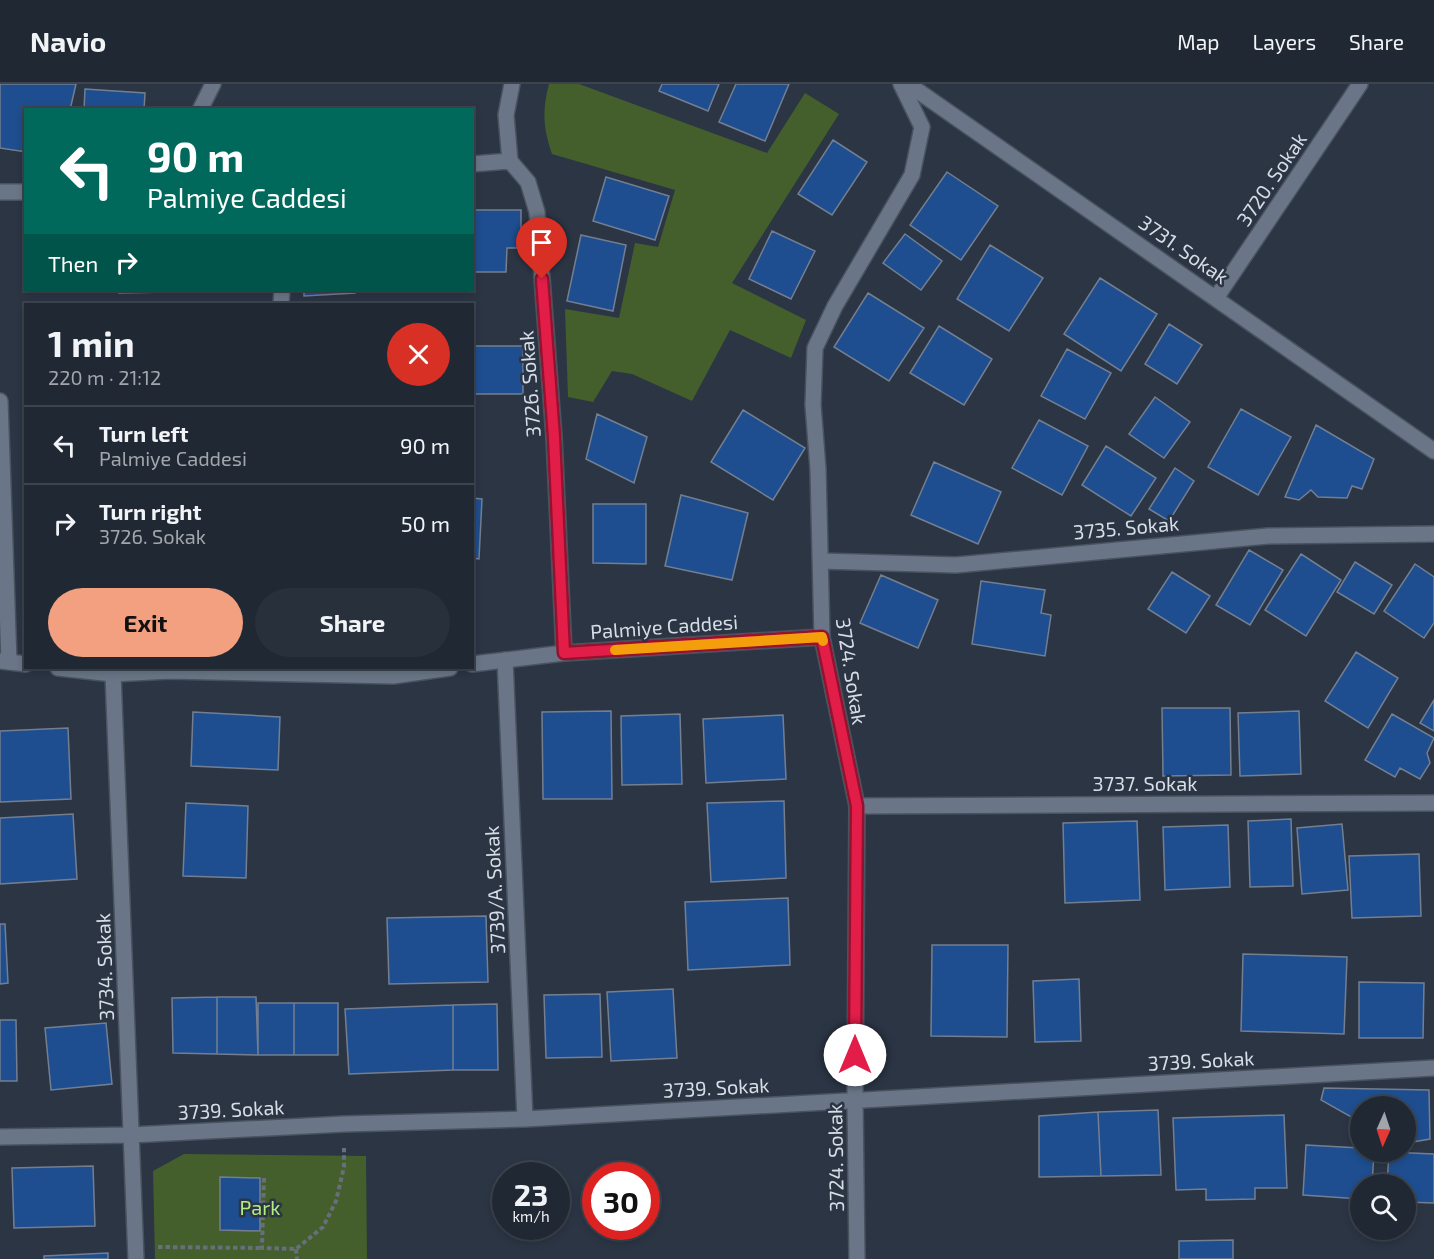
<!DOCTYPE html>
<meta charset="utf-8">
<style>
:root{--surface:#202833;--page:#28303b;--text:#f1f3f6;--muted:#a2a6ac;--line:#3d444e;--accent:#f2a080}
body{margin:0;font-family:"Exo 2",sans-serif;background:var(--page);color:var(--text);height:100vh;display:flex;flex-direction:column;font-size:22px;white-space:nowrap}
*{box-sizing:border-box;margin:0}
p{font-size:20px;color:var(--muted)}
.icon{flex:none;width:33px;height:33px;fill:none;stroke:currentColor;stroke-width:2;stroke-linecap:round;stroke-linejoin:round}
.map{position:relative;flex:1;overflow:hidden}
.details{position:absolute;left:24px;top:219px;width:450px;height:366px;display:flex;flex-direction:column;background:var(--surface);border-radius:0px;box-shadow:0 3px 9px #0003,0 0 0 2px var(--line)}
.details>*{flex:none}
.guide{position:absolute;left:24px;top:24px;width:450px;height:183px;border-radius:0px;box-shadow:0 3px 9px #0003,0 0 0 2px var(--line);background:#00695c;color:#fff;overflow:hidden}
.needle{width:39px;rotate:183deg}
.tools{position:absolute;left:1350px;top:1012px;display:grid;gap:12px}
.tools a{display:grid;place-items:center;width:66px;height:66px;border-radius:50%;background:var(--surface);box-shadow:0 3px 9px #0003,0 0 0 2px var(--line);font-size:30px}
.speed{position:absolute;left:492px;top:1078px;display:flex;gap:12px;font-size:30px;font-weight:700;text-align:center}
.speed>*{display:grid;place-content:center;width:78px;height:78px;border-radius:50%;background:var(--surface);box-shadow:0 3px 9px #0003,0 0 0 2px var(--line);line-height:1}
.speed small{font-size:15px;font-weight:400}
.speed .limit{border:9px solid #d22;background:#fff;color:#111}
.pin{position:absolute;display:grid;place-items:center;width:51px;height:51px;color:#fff;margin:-62px -26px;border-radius:50% 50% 50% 0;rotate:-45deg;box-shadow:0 0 6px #0007}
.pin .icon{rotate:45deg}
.me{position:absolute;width:66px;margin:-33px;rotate:0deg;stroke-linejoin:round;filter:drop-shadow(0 0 4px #0008)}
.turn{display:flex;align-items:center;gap:21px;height:126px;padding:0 24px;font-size:27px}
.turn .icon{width:78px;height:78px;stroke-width:2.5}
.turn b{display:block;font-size:42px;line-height:51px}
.then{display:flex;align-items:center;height:57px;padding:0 24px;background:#0003;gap:12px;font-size:22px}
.round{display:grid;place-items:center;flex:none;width:63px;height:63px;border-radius:32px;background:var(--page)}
.headline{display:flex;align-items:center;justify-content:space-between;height:102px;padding:0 24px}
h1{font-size:36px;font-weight:700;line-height:45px}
.cta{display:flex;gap:12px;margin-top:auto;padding:12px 24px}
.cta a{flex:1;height:69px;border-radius:36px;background:var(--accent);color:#111;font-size:24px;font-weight:700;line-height:69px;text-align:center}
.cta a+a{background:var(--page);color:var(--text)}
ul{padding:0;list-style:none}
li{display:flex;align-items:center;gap:18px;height:78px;padding:0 24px;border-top:2px solid var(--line)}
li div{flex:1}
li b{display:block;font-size:22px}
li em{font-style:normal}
header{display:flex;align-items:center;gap:36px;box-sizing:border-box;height:84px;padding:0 30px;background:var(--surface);border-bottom:2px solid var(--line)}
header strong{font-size:28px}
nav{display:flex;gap:33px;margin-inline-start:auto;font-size:21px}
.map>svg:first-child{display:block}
.green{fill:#445f2c}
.building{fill:#1e4e8f;stroke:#737f91;stroke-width:1.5}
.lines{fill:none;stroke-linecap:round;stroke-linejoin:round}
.street-casing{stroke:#4a525f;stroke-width:18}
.secondary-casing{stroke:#4a525f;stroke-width:18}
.path{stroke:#666f7c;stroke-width:4;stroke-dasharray:4.5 3;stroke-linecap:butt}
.street{stroke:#6a7687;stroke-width:15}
.secondary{stroke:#6a7687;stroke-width:15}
.route-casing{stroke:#92132f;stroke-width:15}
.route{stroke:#e11d48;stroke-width:10}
.slow{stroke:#f59e0b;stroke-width:10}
.labels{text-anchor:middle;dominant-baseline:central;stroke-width:5;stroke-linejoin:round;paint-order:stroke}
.street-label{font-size:20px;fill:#d7dde7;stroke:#2b3544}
.park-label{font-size:20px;fill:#b3ed81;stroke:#2b3544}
</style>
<header>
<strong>Navio</strong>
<nav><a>Map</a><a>Layers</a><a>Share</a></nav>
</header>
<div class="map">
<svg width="1434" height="1175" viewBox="0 0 1434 1175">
<rect width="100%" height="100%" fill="#2b3544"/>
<path class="green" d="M 549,0 L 579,0 L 767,69 L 805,9 L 839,30 L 732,199 L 806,236 L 791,274 L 730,246 L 692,317 L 632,290 L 612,287 L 593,318 L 568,313 L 565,225 L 619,234 L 635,159 L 658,163 L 675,106 L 552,70 C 543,44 542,26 549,0 Z
M 184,1070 L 366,1072 L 367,1175 L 155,1175 L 153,1087 Z"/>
<path class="building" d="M 0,0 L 76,0 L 70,26 L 26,26 L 26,68 L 0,64 Z
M 662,0 L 719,0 L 708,27 L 659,7 Z
M 736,0 L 789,0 L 765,57 L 719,38 Z
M 85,5 L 145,9 L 144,26 L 84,26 Z
M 833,56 L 867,78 L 832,131 L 798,110 Z
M 947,88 L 998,122 L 961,176 L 910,141 Z
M 606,93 L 669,112 L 655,156 L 593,137 Z
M 472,126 L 521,126 L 521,164 L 507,164 L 506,188 L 472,188 Z
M 772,147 L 815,167 L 791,215 L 749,195 Z
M 905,150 L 942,177 L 921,206 L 883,179 Z
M 581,151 L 626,161 L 613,227 L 567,217 Z
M 990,161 L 1043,194 L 1009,247 L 957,215 Z
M 1100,194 L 1157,230 L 1121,287 L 1064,250 Z
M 119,206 L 170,206 L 170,208 L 119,209 Z
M 304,206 L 355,206 L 355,209 L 304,212 Z
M 868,209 L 924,244 L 889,297 L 834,263 Z
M 1169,240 L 1202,261 L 1177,300 L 1145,280 Z
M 939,242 L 992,275 L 964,321 L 910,289 Z
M 472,262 L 523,262 L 523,310 L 472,310 Z
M 1067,265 L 1111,289 L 1085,335 L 1041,312 Z
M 1155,313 L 1190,338 L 1164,374 L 1129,350 Z
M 1241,325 L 1291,353 L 1258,411 L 1208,383 Z
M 743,326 L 805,364 L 773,416 L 711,378 Z
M 597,330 L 647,353 L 634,399 L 586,375 Z
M 1039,336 L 1088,362 L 1062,411 L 1012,384 Z
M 1316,341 L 1374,375 L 1362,405 L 1352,402 L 1347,414 L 1318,413 L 1311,406 L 1299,416 L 1285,413 Z
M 1106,362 L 1156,394 L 1131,432 L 1082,401 Z
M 934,378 L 1001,408 L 978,460 L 911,431 Z
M 1175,384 L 1194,397 L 1169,437 L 1149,425 Z
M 681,411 L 748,429 L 732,496 L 665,482 Z
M 472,414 L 482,415 L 479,475 L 472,474 Z
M 593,420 L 646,420 L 646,480 L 593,479 Z
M 1249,466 L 1283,486 L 1250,541 L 1216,521 Z
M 1301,470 L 1341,496 L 1306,552 L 1265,526 Z
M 1355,478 L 1392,501 L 1374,530 L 1337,508 Z
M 1415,480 L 1434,493 L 1434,539 L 1424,554 L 1384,527 Z
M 1172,488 L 1210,512 L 1186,549 L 1148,525 Z
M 881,491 L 938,516 L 918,564 L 860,539 Z
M 981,497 L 1045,506 L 1041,529 L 1051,531 L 1045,572 L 972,560 Z
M 1356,568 L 1398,594 L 1368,644 L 1325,617 Z
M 1434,616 L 1434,647 L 1420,639 Z
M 1162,624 L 1230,624 L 1231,691 L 1163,692 Z
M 611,627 L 612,715 L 543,715 L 542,628 Z
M 1299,627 L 1301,690 L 1240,692 L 1238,629 Z
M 193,628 L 280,633 L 278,686 L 191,682 Z
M 680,630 L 682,700 L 622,701 L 621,632 Z
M 1392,630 L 1434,654 L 1427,669 L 1430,679 L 1420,695 L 1400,684 L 1395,693 L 1365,676 Z
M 783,631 L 786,695 L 706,699 L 703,635 Z
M 68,644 L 71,715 L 0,718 L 0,647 Z
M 784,717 L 786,794 L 711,798 L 707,719 Z
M 186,719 L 248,722 L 246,794 L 183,792 Z
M 73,730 L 77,795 L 0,800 L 0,734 Z
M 1291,735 L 1293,802 L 1250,803 L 1248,737 Z
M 1137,737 L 1140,816 L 1065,819 L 1063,739 Z
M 1342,740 L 1348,806 L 1302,810 L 1297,744 Z
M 1228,741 L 1230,803 L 1165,806 L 1163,743 Z
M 1419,770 L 1421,832 L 1352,834 L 1349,772 Z
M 788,814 L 790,881 L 688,886 L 685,818 Z
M 486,832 L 488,898 L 389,900 L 387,834 Z
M 0,840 L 5,840 L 8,899 L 0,900 Z
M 932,861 L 1008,861 L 1007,953 L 931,952 Z
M 1243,870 L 1347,873 L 1344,950 L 1241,947 Z
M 1079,895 L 1081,957 L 1035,958 L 1033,897 Z
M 1359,898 L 1424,899 L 1423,954 L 1359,954 Z
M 673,905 L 677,974 L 611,977 L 607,908 Z
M 600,910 L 602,973 L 546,974 L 544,911 Z
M 217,913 L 217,970 L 173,969 L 172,914 Z
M 217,913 L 256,913 L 258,971 L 217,970 Z
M 258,919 L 294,919 L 294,971 L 258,971 Z
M 294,919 L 338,919 L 338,971 L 294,971 Z
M 497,920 L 498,986 L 453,986 L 453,921 Z
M 453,921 L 453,986 L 349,990 L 345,925 Z
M 0,936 L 16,936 L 17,997 L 0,997 Z
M 106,939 L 112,1000 L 51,1006 L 45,944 Z
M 1324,1004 L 1429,1006 L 1430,1055 L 1406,1059 L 1406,1023 L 1360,1023 L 1360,1038 L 1321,1016 Z
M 1158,1026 L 1161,1091 L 1101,1092 L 1098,1028 Z
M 1098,1028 L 1101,1092 L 1039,1093 L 1039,1032 Z
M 1284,1031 L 1287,1104 L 1255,1104 L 1255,1115 L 1206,1116 L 1206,1105 L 1176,1106 L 1173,1034 Z
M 1306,1061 L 1360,1064 L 1360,1068 L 1374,1068 L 1372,1101 L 1360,1101 L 1360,1115 L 1303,1111 Z
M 1389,1068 L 1434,1070 L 1434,1119 L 1406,1118 L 1406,1101 L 1387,1101 Z
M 93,1082 L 95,1142 L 14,1144 L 12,1084 Z
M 220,1093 L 260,1094 L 260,1147 L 220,1146 Z
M 1233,1156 L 1233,1175 L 1179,1175 L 1179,1157 Z
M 108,1169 L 108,1175 L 44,1175 L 44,1172 Z"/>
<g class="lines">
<g class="street-casing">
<path id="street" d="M 512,0 L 506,31 L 510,77 L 528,98 L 537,128 L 554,353 L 564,569
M 908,0 L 1434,367
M 200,26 L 213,0
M 472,80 L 510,77
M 0,108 L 26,108
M 1216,214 L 1360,0
M 281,220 L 282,206
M 0,317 L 9,578
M 821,477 L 956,481 L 1268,452 L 1434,450
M 505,576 L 525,1035
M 113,590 L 136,1175
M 857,722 L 1434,719
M 0,1053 L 131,1051 L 344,1040 L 525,1035 L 1434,984
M 857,1175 L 855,1016 L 857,722 L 822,553 L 818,385 L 813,321 L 815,264 L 835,222 L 912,91 L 922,43 L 901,0"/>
</g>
<g class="secondary-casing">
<path id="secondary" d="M 0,577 L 26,580
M 472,580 L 564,569 L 822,553
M 58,584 L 113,590 L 170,587 L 393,592 L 450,584"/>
</g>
<path class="path" d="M 264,1094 L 262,1164 L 296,1165 L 323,1143 L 336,1117 L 344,1083 L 344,1064
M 158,1163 L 262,1164
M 296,1165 L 297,1175"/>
<use href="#street" class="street"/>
<use href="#secondary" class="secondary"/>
</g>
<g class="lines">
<g class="route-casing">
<path id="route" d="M 542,195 L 554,353 L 564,569 L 822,553 L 857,722 L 855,971"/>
</g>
<use href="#route" class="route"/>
<path class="slow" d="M 615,566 L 822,553 L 823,557"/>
</g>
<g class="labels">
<g class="street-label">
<text transform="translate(1271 95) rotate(-56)">3720. Sokak</text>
<text transform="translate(1184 165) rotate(35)">3731. Sokak</text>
<text transform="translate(529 300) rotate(-94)">3726. Sokak</text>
<text transform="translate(1126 443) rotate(-5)">3735. Sokak</text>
<text transform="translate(664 542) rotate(-4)">Palmiye Caddesi</text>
<text transform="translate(852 587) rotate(81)">3724. Sokak</text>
<text x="1145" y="699">3737. Sokak</text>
<text transform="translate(494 806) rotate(-93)">3739/A. Sokak</text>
<text transform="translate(104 883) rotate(-92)">3734. Sokak</text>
<text transform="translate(1201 976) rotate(-3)">3739. Sokak</text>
<text transform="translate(716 1003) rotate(-3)">3739. Sokak</text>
<text transform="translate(231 1025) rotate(-3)">3739. Sokak</text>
<text transform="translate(835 1074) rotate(-91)">3724. Sokak</text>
</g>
<g class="park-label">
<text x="260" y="1123">Park</text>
</g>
</g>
</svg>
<div class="tools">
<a><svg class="needle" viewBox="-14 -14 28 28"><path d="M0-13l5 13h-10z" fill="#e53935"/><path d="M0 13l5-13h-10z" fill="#a2a6ac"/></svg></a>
<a><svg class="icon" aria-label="search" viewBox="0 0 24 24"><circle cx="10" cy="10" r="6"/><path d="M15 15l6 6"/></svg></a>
</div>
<div class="speed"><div>23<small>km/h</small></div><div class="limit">30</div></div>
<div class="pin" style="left:542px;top:195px;background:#d93025"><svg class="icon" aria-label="arrive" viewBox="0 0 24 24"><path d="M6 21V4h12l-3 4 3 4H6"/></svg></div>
<svg class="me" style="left:855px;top:971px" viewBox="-20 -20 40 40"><circle r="19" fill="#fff"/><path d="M0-13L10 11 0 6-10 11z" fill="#e11d48"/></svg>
<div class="guide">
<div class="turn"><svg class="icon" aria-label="left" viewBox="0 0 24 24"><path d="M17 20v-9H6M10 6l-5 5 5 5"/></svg><div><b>90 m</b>Palmiye Caddesi</div></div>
<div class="then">Then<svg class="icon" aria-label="right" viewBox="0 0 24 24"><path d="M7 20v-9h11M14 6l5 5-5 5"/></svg></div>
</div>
<section class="details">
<div class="headline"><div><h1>1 min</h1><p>220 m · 21:12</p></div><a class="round" style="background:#d93025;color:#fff"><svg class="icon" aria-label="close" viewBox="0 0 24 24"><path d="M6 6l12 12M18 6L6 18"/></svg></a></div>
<ul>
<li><svg class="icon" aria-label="left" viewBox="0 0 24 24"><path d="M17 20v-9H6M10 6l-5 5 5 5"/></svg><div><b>Turn left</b><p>Palmiye Caddesi</p></div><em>90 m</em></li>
<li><svg class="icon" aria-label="right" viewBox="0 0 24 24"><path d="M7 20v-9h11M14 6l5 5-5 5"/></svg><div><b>Turn right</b><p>3726. Sokak</p></div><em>50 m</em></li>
</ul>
<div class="cta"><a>Exit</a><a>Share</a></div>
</section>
</div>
